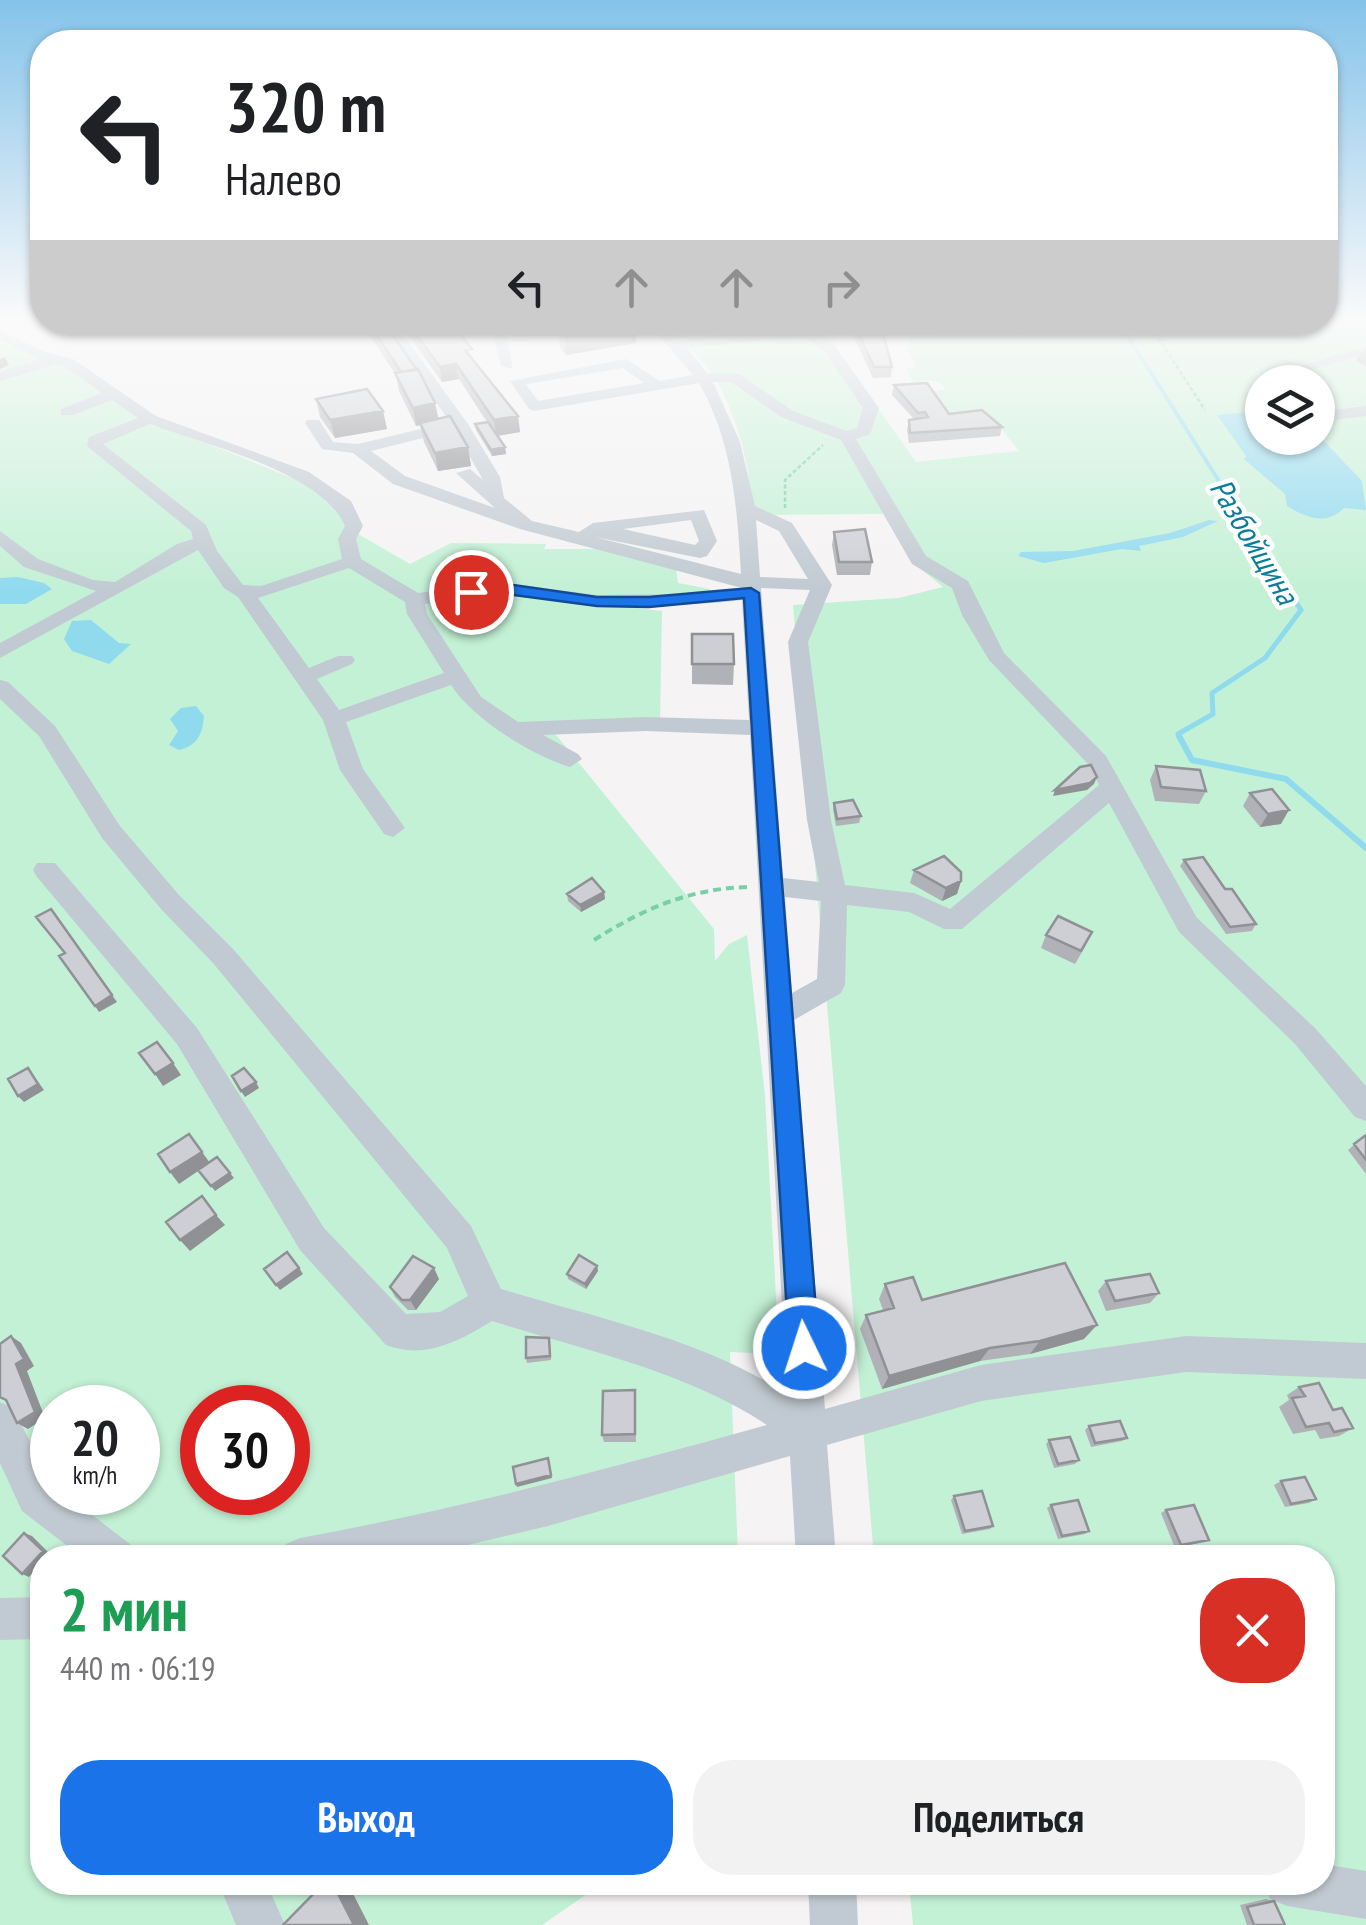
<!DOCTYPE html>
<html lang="ru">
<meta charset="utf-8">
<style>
:root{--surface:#fff;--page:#f2f2f2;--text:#202124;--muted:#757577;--accent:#1a73e8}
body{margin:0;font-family:"PT Sans Narrow",sans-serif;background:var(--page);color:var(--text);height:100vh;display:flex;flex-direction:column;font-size:38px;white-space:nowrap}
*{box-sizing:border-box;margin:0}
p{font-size:32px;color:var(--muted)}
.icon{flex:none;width:55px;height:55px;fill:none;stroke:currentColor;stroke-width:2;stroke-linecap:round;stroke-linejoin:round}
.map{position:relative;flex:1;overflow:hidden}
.side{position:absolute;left:30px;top:1545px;width:1305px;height:350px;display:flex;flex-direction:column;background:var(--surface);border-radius:40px;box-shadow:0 2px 8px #0004}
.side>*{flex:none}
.banner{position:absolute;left:30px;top:30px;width:1308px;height:305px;border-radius:40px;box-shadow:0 2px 8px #0004;background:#fff;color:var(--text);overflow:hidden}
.fabs{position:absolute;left:1245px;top:365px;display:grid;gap:20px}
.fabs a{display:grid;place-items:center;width:90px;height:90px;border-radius:50%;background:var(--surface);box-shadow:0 2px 8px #0004;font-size:50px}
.speed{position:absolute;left:30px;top:1385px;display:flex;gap:20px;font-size:50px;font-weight:700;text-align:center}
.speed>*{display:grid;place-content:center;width:130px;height:130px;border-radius:50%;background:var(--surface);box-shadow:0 2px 8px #0004;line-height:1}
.speed small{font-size:25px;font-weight:400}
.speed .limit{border:15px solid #d22;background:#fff;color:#111}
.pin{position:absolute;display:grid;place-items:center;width:85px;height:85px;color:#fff;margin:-42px;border:5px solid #fff;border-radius:50%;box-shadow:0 2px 10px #0007}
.me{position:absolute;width:110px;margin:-55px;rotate:356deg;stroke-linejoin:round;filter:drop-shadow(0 0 8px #0008)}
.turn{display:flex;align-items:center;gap:35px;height:210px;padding:0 30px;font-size:45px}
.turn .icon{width:130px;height:130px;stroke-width:2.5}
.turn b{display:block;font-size:70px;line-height:85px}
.lanes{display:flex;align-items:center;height:95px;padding:0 30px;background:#0003;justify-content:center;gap:50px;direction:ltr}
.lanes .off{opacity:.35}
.round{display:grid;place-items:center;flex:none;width:105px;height:105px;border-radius:40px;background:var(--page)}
.summary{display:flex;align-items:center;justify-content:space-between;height:170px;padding:0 30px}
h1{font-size:60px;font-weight:700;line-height:75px;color:#1e9e55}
.primary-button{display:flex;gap:20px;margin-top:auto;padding:20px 30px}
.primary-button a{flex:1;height:115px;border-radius:40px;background:var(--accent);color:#fff;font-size:40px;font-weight:700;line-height:115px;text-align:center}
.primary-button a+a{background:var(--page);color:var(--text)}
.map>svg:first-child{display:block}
.green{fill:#c3f1d5;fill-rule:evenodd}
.water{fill:#90daee}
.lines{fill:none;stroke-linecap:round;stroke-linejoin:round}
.stream-far2{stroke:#90daee;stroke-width:4}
.stream-far1{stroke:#90daee;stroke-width:5}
.stream{stroke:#90daee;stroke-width:6}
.path-far1{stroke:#7ad0a6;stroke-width:2.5;stroke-dasharray:4 2.5;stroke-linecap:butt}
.path{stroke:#7ad0a6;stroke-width:4;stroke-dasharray:8 5;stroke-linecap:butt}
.minor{fill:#c1cad2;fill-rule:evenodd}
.wall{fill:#b0b2b7}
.shaded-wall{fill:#909195}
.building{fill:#cdcfd5;stroke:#909195;stroke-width:2.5}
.route{fill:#1a73e8;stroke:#114b97;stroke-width:2.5}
.labels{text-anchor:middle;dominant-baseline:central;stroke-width:9;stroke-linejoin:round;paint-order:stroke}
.far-water-label{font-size:32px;font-style:italic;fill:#0c7c9b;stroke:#fff}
</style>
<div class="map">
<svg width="1366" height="1925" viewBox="0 0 1366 1925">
<rect width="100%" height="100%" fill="#f5f3f3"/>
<path class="green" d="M 1366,321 L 1366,1925 L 913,1925 L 909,1883 L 1322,1882 L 1322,1558 L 874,1557 L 793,605 L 899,598 L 943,587 L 917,566 L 884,514 L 752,515 C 751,469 738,413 712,374 C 699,355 680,339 664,323 L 830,323 L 837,350 L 916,462 L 1019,451 L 992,417 L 949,424 L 926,393 L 946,389 L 938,381 L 913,382 L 906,369 L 916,367 L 908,352 L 911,337 L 932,335 L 930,323 ZM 1262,382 L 1318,382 L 1318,438 L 1262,438 Z
M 0,342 L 71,368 L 155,422 L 331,494 L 353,531 L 410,564 L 451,543 L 546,544 L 544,549 L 596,549 L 676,568 L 678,583 L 710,589 L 709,593 L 670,598 L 599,598 L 498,585 L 450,599 L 512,593 L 662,611 L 660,721 L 548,725 L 714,929 L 715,961 L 729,944 L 747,935 L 765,1096 L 780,1371 L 753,1353 L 730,1352 L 738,1557 L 42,1558 L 42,1882 L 603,1883 L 542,1925 L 0,1925 ZM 52,1408 L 138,1408 L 138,1492 L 52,1492 ZM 202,1408 L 288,1408 L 288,1492 L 202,1492 Z"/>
<path class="water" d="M 1251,412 L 1262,416 L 1262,438 L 1323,440 L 1362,481 L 1366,510 L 1344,508 C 1326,526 1307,518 1287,506 L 1285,494 L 1244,459 L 1246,456 L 1217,415 Z
M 1209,520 L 1218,521 L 1183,537 L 1139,546 L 1141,551 L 1122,549 L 1044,563 L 1018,556 L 1021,552 L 1073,551 L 1170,533 Z
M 18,577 L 44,583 L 52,589 L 26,604 L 0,604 L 0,578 Z
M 91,620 L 119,643 L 131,644 L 109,664 L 72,651 L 64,639 L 72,621 Z
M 196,706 L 204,716 C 202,735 198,745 179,750 L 169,745 L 178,731 L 170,719 L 181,708 Z"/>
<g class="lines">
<path class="stream-far2" d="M 1119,322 L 1234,505"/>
<path class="stream-far1" d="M 1181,739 L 1178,734 L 1213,714 L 1212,693 L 1265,658 L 1301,610 L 1233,502"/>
<path class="stream" d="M 1179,736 L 1192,760 L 1286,779 L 1366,848"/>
<path class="path-far1" d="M 1148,322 L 1205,410
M 785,508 L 785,480 L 823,445"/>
<path class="path" d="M 594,940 C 643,909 688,889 747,887"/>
<path class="minor" d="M 380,322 L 394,322 L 468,424 L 500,477 L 504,498 L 532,521 L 579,532 L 593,523 L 704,510 L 717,541 L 707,556 L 700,558 L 595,537 L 741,574 C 737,506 733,443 699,383 L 534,411 L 529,409 L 510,381 L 626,359 L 660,381 L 693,375 L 647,322 L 662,322 L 680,340 L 826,322 L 815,332 L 835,346 L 879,408 L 870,434 L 856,439 L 926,556 L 968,581 L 1004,653 L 1106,756 L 1197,918 L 1315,1028 L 1366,1086 L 1366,1121 L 1355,1117 L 1295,1044 L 1179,932 L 1109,803 L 962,929 L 944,929 L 909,912 L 847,905 L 845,985 L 841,993 L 794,1020 L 825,1409 L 981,1365 L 1186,1336 L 1366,1343 L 1366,1379 L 1186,1372 L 981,1401 L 827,1445 L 836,1558 L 796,1558 L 790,1456 L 548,1526 L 425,1555 L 280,1558 L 286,1544 L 300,1538 C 459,1509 612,1468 767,1425 C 686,1371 584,1350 492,1321 C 459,1341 425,1360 386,1345 L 300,1250 L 177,1044 L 37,877 L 33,870 L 37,863 L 55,863 L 197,1028 L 324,1228 L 406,1314 L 440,1312 L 468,1296 L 447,1248 L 213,963 L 161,909 L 102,838 L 39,736 L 0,699 L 0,680 L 8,682 L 55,726 L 120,826 L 179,895 L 233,949 L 471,1226 L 501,1289 C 596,1318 702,1339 787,1394 L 750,735 L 646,731 L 543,735 L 578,754 L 582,759 L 570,767 C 532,756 472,718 451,685 L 346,722 L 363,769 L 405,828 L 393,837 L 384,834 L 340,770 L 323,720 L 238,597 L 224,588 L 198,550 L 0,658 L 0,643 L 96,591 L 24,567 L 0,546 L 0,531 L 38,559 L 93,580 L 115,582 L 177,544 L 193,539 L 191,531 L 87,446 L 89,437 L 138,418 L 112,400 L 73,415 L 61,415 L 61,409 L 102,393 L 63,365 L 57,364 L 0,381 L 0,372 L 40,359 L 0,340 L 0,331 L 45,352 L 73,359 L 156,416 L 309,472 L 351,501 L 363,526 L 356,539 L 361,559 L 418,593 L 499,582 L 597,595 L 691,594 L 742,588 L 520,529 L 393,484 L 353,453 L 322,449 L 305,423 L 307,420 L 319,420 L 333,442 L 358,444 L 450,422 ZM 803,336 L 825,352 L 863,408 L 857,428 L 847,431 L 793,411 L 739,374 L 707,373 L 687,348 ZM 623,368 L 644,383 L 538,401 L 526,384 ZM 713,382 L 731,382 L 781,417 L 841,440 L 912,564 L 952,588 L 962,615 L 989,660 L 1089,765 L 1099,785 L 950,909 L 914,893 L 845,885 L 831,820 L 808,642 L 832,585 L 792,523 L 755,506 L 740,442 ZM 150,424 C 203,444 322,472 345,526 L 338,539 L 342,559 L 261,586 L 243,585 L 217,551 L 206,525 L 103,444 ZM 455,430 L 483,480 L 470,469 L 456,473 L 495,508 L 405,476 L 371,451 ZM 691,520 L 699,541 L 695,545 L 623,529 ZM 756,520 L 779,531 L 808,579 L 760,577 ZM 349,568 L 405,602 L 407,614 L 444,673 L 339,710 L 317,679 L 352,664 L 355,660 L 352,656 L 338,656 L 309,668 L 258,598 ZM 761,588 L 810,590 L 788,642 L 807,820 L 819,882 L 783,878 ZM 499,594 C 583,605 657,610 742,600 L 749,720 L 646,717 L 518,722 L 481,697 L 427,614 L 425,604 ZM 785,897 L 821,901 L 817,979 L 792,993 Z
M 490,322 L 504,322 L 513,369 L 501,366 Z
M 1366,346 L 1366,354 L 1306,371 L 1299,367 Z
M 1366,406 L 1366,416 L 1318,422 L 1318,412 Z
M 0,1402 L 13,1408 L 52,1485 L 52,1492 L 62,1492 L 130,1544 L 136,1558 L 83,1558 L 22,1511 L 0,1463 Z
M 42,1597 L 42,1639 L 0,1640 L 0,1598 Z
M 1322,1864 L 1366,1871 L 1366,1919 L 1287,1906 L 1270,1899 L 1264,1882 L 1322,1882 Z
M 218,1882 L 266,1882 L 285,1925 L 236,1925 Z
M 808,1882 L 856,1882 L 858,1925 L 810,1925 Z"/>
</g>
<path class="wall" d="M 361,322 L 384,322 L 435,403 L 438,419 L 468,447 L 471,466 L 438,471 L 424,442 L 420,425 L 416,426 L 399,391 L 396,375 Z
M 399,322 L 452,322 L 474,361 L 518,416 L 520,432 L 497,436 L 505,447 L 506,454 L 492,456 L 476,430 L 475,424 L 487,422 L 459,379 L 442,382 Z
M 508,322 L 632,322 L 636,326 L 636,343 L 566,355 L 560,347 L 559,335 L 513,337 Z
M 847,322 L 880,322 L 892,367 L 891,377 L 873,378 Z
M 1366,349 L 1366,366 L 1356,361 L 1361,352 Z
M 894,385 L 949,414 L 1002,427 L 1000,436 L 909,443 L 907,430 L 909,420 L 914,419 L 892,395 Z
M 316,399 L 383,411 L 387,429 L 335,438 L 320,417 Z
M 834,532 L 872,562 L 870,575 L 837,575 L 832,545 Z
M 692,634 L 734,664 L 733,685 L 692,684 Z
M 1156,766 L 1206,791 L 1199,804 L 1155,801 L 1150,780 Z
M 1250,793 L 1281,824 L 1260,827 L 1243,806 Z
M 834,803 L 861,816 L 859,823 L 836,826 L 833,810 Z
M 1184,860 L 1225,889 L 1256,924 L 1252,931 L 1226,934 L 1180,866 Z
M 914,870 L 961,881 L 957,894 L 942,901 L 910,883 Z
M 604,892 L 605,899 L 581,912 L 568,901 L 567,894 Z
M 1046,935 L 1086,945 L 1075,964 L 1041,948 Z
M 1366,1135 L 1366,1174 L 1348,1150 Z
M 597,1266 L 598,1271 L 586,1289 L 568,1279 L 567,1274 Z
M 439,1279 L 416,1310 L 408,1310 L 395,1297 L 390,1287 Z
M 1106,1281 L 1159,1293 L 1150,1303 L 1106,1311 L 1098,1291 Z
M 885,1284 L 922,1300 L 1084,1339 L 1030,1354 L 980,1361 L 882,1389 L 860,1329 L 866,1315 L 883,1310 L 879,1299 Z
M 550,1342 L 551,1360 L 527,1363 L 526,1358 Z
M 1299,1387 L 1333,1410 L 1353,1428 L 1339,1436 L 1320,1439 L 1315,1430 L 1293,1434 L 1279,1407 L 1289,1400 L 1287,1395 Z
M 635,1390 L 636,1442 L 604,1442 L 602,1435 Z
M 1089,1426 L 1127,1438 L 1122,1441 L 1091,1447 L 1085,1430 Z
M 1049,1440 L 1079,1460 L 1075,1464 L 1054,1468 L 1046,1444 Z
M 1281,1481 L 1316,1499 L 1309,1503 L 1285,1507 L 1274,1485 Z
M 954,1496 L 993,1526 L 990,1529 L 962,1534 L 951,1500 Z
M 1051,1505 L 1089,1531 L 1085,1534 L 1058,1539 L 1047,1508 Z
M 1166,1510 L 1209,1540 L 1203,1542 L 1175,1548 L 1161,1513 Z
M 1266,1899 L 1274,1901 L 1285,1925 L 1247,1925 L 1240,1905 Z"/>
<path class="shaded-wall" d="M 550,322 L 618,322 L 558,329 L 559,335 L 551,336 Z
M 636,326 L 636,343 L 566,355 L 565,337 Z
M 5,357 L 9,365 L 0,369 L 0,359 Z
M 456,364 L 459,379 L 442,382 L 440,367 Z
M 435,403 L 439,421 L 416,426 L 413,408 Z
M 383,411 L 387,429 L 335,438 L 330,420 Z
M 518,416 L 520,432 L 496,436 L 494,420 Z
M 468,447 L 471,466 L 438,471 L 435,453 Z
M 505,447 L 506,454 L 492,456 L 491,450 Z
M 1097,777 L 1094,784 L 1087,790 L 1053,796 L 1055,790 Z
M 1289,810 L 1281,824 L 1260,827 L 1268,814 Z
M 961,881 L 957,894 L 942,901 L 946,888 Z
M 604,892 L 605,899 L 581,912 L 580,905 Z
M 112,995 L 117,1002 L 99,1012 L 95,1006 Z
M 173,1063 L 181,1075 L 163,1086 L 155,1074 Z
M 28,1068 L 44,1090 L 24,1102 L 18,1096 Z
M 256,1082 L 259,1088 L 245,1097 L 241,1091 Z
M 189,1134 L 210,1163 L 179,1184 L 170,1172 Z
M 230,1173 L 234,1178 L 215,1191 L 211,1186 Z
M 216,1215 L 225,1225 L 190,1251 L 180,1240 Z
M 597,1266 L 598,1271 L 586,1289 L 585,1284 Z
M 299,1268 L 303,1274 L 280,1290 L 276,1285 Z
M 434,1268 L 439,1279 L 416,1310 L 410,1300 Z
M 1097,1325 L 1084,1339 L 1030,1354 L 1040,1341 Z
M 11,1336 L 21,1343 L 34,1366 L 27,1371 L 45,1418 L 28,1429 L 17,1423 L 16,1364 Z
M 990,1348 L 980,1361 L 882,1389 L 889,1376 Z
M 548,1458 L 552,1478 L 517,1487 L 516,1484 Z
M 24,1533 L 32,1536 L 50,1554 L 46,1558 L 42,1558 L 42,1562 L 29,1577 L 22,1574 Z
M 332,1882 L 347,1882 L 369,1925 L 354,1925 Z"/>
<path class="building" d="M 368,322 L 384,322 L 417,370 L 401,372 Z
M 407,322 L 451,322 L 472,349 L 465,350 L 518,416 L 494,420 L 456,364 L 440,367 Z
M 597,322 L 632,322 L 636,326 L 565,337 L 558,329 Z
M 853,322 L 880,322 L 892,367 L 874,367 Z
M 418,369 L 435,403 L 413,408 L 395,373 Z
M 927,383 L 949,414 L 982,410 L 1002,427 L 910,433 L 909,420 L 928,417 L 925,412 L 918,413 L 894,385 Z
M 367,389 L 383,411 L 330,420 L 316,399 Z
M 450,416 L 468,447 L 435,453 L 420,423 Z
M 488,422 L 505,447 L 491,450 L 475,424 Z
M 865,529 L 872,562 L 839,562 L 834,532 Z
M 692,634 L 733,634 L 734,664 L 692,664 Z
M 1091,765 L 1097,777 L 1090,783 L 1055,790 L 1080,767 Z
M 1156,766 L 1200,770 L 1206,791 L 1161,787 Z
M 1272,789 L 1289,810 L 1268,814 L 1250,793 Z
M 853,800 L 861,816 L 837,819 L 834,803 Z
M 944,856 L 961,872 L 961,881 L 946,888 L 914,870 Z
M 1203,857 L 1225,889 L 1232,889 L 1256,924 L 1230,927 L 1184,860 Z
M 592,878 L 604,892 L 580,905 L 567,894 Z
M 51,909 L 112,995 L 95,1006 L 59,956 L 65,953 L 36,917 Z
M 1058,916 L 1092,932 L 1081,951 L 1046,935 Z
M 157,1042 L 173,1063 L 155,1074 L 139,1053 Z
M 28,1068 L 38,1084 L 18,1096 L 8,1079 Z
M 244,1068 L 256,1082 L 241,1091 L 232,1076 Z
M 189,1134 L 202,1152 L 170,1172 L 158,1154 Z
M 1366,1135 L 1366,1160 L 1354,1144 Z
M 217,1157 L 230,1173 L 211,1186 L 198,1170 Z
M 202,1196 L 216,1215 L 180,1240 L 166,1222 Z
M 287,1252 L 299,1268 L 276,1285 L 264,1269 Z
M 579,1255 L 597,1266 L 585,1284 L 567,1274 Z
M 413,1256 L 434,1268 L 410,1300 L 402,1300 L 390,1287 Z
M 1065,1263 L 1097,1325 L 1040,1341 L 990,1348 L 889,1376 L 866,1315 L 894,1308 L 885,1284 L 913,1277 L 922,1300 Z
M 1150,1274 L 1159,1293 L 1115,1301 L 1106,1281 Z
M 11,1336 L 24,1359 L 16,1364 L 35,1412 L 17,1423 L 6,1400 L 0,1397 L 0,1344 Z
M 526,1337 L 549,1338 L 550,1356 L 526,1358 Z
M 1319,1383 L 1333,1410 L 1342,1408 L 1353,1428 L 1334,1432 L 1329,1423 L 1306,1427 L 1292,1398 L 1305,1396 L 1299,1387 Z
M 635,1390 L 635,1434 L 602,1435 L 603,1391 Z
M 1120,1421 L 1127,1438 L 1095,1443 L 1089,1426 Z
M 1070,1437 L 1079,1460 L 1058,1464 L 1049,1440 Z
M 548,1458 L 551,1475 L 516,1484 L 513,1467 Z
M 1305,1477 L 1316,1499 L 1291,1504 L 1281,1481 Z
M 982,1491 L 993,1526 L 965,1531 L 954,1496 Z
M 1078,1500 L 1089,1531 L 1062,1536 L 1051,1505 Z
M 1194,1505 L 1209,1540 L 1181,1545 L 1166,1510 Z
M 24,1533 L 43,1551 L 22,1574 L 3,1556 Z
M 1322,1843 L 1330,1861 L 1322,1864 Z
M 325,1882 L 332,1882 L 354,1925 L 283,1925 Z
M 1274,1901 L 1285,1925 L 1254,1925 L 1247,1907 Z"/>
<linearGradient id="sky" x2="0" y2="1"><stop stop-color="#85c3ea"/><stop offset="0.54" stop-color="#fafafa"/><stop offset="1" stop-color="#fafafa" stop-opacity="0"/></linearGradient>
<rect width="1366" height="591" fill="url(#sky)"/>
<path class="route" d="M 499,583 L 597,597 L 649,597 L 751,588 L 759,593 L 819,1348 L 814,1358 L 804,1362 L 794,1358 L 789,1348 L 744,598 L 649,607 L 597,606 L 499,593 L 471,597 L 463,592 Z"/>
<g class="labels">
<g class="far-water-label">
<text transform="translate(1255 541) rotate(59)">Разбойщина</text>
</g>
</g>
</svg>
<div class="fabs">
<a><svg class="icon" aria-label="layers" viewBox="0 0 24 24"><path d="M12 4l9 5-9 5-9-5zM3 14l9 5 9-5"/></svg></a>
</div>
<div class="speed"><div>20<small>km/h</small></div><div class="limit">30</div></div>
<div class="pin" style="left:471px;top:592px;background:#d93025"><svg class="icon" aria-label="arrive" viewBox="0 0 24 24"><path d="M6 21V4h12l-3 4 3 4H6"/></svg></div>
<svg class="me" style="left:804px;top:1348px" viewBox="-20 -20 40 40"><circle r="17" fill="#1a73e8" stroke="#fff" stroke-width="3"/><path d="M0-11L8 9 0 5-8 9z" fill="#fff"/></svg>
<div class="banner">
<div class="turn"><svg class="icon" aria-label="left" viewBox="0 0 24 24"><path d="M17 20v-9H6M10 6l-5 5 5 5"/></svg><div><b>320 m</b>Налево</div></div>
<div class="lanes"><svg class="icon" aria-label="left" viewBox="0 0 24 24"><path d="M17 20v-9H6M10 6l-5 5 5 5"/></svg><svg class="icon off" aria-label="ahead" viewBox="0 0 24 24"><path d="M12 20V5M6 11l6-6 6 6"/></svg><svg class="icon off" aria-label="ahead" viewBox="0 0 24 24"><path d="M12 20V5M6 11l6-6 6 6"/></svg><svg class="icon off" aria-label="right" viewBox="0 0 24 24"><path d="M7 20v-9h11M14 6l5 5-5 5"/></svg></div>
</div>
<section class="side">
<div class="summary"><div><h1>2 мин</h1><p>440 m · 06:19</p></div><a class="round" style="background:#d93025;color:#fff"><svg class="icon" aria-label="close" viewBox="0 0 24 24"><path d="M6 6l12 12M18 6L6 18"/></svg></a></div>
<div class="primary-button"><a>Выход</a><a>Поделиться</a></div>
</section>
</div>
